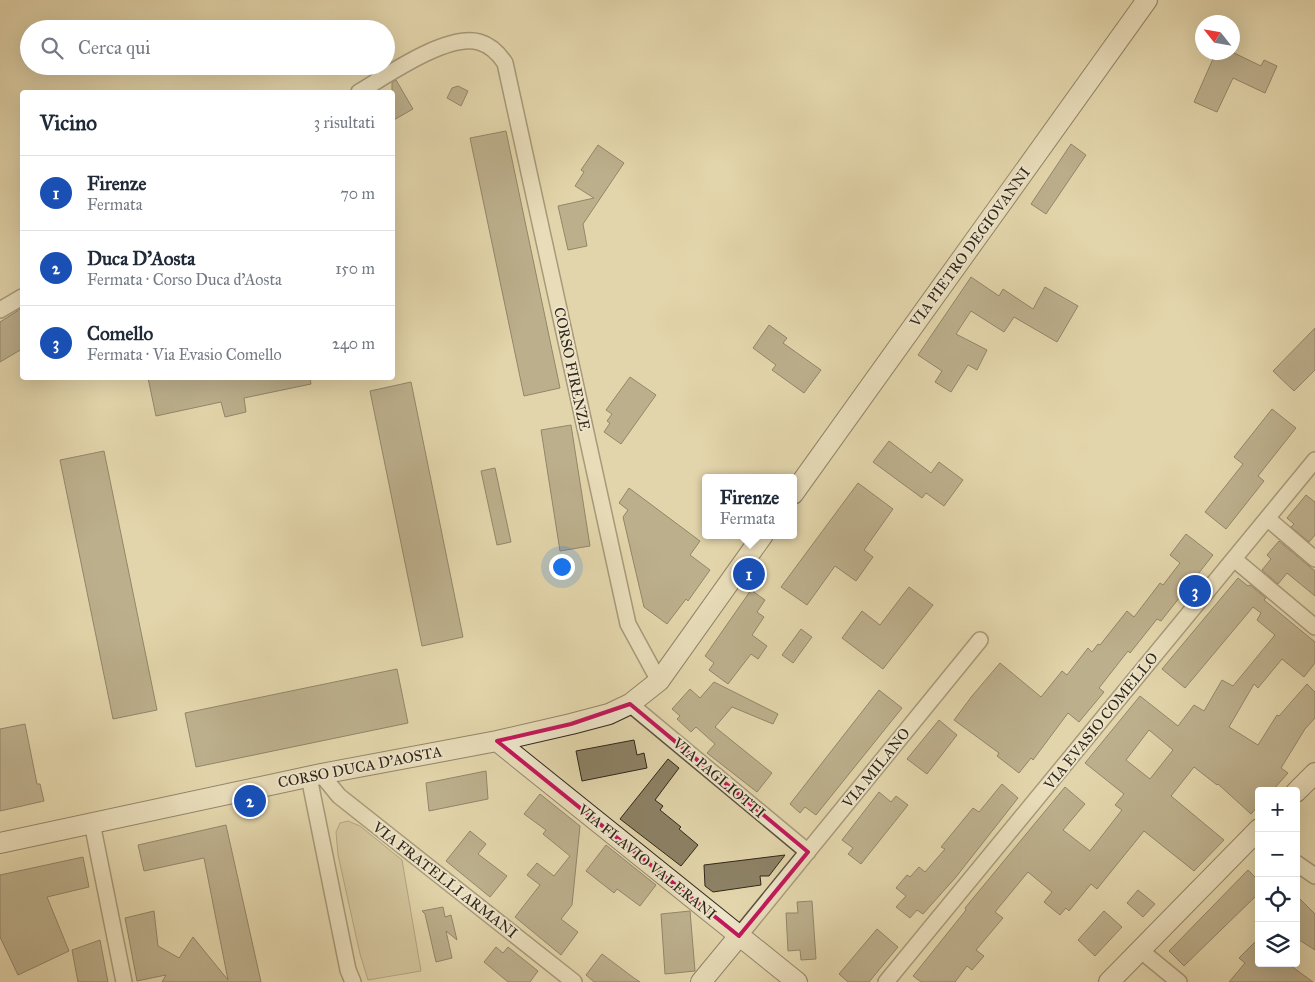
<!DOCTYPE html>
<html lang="it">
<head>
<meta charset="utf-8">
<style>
	:root { --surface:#fff; --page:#f2f2f3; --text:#1f2937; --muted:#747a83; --line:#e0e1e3; --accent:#0f766e }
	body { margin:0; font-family:"IM FELL Great Primer",serif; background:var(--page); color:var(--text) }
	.controls { position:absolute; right:15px; bottom:15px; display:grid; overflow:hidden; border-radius:5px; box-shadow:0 5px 20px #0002 }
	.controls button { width:45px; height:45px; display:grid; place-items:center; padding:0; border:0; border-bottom:1px solid var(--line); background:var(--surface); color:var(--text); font:25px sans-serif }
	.compass { position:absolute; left:1195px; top:15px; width:45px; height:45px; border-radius:50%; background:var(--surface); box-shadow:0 5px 20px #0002; rotate:301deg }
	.you { position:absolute; left:561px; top:566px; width:18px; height:18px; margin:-12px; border:4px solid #fff; border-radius:50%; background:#1a73e8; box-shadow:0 0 0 8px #1a73e833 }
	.badge { display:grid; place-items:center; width:32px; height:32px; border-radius:50%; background:var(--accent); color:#fff; font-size:16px; font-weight:700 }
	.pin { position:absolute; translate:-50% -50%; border:2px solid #fff; box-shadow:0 1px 5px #0006 }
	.popup { position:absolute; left:702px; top:474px; width:95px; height:65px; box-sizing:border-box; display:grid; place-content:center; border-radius:5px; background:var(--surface); filter:drop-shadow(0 1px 4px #0005); font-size:16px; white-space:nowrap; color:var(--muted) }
	.popup b { font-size:19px; color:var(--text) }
	.popup::after { content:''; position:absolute; left:50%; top:100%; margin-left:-10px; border:10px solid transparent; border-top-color:var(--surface) }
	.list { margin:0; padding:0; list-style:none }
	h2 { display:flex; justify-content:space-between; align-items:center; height:65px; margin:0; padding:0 20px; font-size:21px }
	h2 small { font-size:16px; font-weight:400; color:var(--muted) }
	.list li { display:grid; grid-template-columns:32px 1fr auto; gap:15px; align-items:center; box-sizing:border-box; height:75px; padding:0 20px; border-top:1px solid var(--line) }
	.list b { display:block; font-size:19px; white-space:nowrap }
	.list p { margin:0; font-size:16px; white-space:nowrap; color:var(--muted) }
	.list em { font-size:16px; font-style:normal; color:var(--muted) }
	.icon { flex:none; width:28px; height:28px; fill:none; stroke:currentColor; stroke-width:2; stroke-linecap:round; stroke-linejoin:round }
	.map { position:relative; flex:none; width:1315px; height:982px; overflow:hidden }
	.search { position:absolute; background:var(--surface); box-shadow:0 5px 20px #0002; left:20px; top:20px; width:375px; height:55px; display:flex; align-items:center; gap:12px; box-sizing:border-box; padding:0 18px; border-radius:28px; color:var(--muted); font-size:19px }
	.panel { position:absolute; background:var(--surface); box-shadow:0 5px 20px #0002; left:20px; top:90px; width:375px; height:290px; border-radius:5px }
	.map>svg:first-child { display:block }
</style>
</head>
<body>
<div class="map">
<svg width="1315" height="982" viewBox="0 0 1315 982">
	<rect width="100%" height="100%" fill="#e3d6ac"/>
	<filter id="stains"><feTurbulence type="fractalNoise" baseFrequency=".004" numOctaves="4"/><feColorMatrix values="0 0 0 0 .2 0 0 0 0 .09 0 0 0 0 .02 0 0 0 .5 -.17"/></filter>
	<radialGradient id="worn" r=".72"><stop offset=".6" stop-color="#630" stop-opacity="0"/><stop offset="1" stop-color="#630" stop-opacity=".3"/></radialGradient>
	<!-- green -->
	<path fill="#c5b893" stroke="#7a6f57" d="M348,821L360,826L402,860L421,971L368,980L360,954L338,855L336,832L340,823Z"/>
	<!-- building -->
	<path fill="#8d8266" stroke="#30261b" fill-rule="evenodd" d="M1216,52H1232L1261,66L1264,60L1277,66L1265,93L1233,78L1217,112L1194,102Z
		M396,80L413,109L392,121V82Z
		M458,86L468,91L461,106L447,98L452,88Z
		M506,131L560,388L524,396L470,138Z
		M1071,144L1086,155L1046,214L1031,204Z
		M598,145L624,163L583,224L587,246L568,250L558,206L594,198L575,186L584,172L581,170Z
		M971,277L999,296L1003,289L1033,309L1045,287L1078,306L1057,342L1014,317L1004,332L971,311L956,334L987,350L977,370L968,365L951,392L935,382L942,371L918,355Z
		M22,308V349L0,362V322Z
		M769,325L787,338L783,343L821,370L804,393L772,370L776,365L753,348Z
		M1315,328V370L1294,391L1273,371Z
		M630,377L656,395L621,444L604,432L610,423L607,421L612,414L606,410Z
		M148,378H310L311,384L244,398L246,412L225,417L221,402L156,416Z
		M411,382L463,637L422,646L370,391Z
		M1272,409L1296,428L1258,476L1264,481L1226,529L1205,512L1243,464L1234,457Z
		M571,425L590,546L560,551L541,430Z
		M889,441L931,473L939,462L963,480L944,506L926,493L922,498L873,462Z
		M104,451L157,710L113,719L60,460Z
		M495,468L511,542L497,545L481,471Z
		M858,483L893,509L864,550L873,557L856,581L835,566L807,605L781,587Z
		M629,488L700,541L690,555L710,570L688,601L686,599L667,624L644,607L623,517L628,510L619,503Z
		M1306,495L1315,502V535L1309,542L1291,527L1294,524L1287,518Z
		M1186,534L1213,555L1161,621L1157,619L1130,653L1128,651L1099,688L1104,692L1079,722L1068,713L1033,760L1031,758L1019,773L997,756L999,753L954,720L972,696L1000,663L1041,697L1062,671L1067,675L1088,648L1092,652L1098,644L1100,645L1127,611L1134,617L1160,583L1163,585L1180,563L1170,555Z
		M1279,541L1315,571V596L1287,573L1278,584L1262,570L1271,559L1267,555Z
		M1238,578L1248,586L1250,585L1266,598L1264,600L1315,642V663L1304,677L1282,659L1258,688L1254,684L1229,727L1258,745L1277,715L1279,716L1307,684L1315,692V718L1305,729L1281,768L1288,773L1272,791H1259V805L1251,814L1218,784L1217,785L1194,767L1171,796L1224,840L1194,871L1144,831L1097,889L1091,884L1069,911L1066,908L1060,915L1044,902L1052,892L1028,872L995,912L1003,918L976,950L984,956L972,970L967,966L955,982H921L913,976L966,910L965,908L1065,787L1085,804L1063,830L1090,851L1122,810L1115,805L1124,794L1085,763L1140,696L1178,726L1194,705L1204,711L1222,680L1233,686L1275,635L1257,620L1261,613L1253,607L1185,688L1162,669ZM1149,730L1173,750L1150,779L1126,760Z
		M909,587L933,605L883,669L842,638L862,611L880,625Z
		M751,590L765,600L757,612L764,617L752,635L767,646L758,659L751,654L728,684L709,670L714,663L705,656Z
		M801,629L812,637L793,663L782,655Z
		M397,669L408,723L196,767L185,713Z
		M714,682L778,714L773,724L732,707L715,727L772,773L757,792L707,753L715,744L696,727L691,732L677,719L680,716L672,709L690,689L700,698Z
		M879,690L902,708L816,815L805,807L800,813L790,804Z
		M939,720L957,735L927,774L907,759Z
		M25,724L37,784H40L44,801L0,811V729Z
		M634,740L637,755L644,753L647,768L582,781L576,751Z
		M668,759L679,768L655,800L663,806L660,810L681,827L679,829L698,845L681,866L620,819Z
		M486,771L488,799L429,811L426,783Z
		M1002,784L1018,798L956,877L923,914L917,910L910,918L896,907L906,896L896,888L907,875L910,877L919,867L925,872L945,849L941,847L973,808L979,812Z
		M879,792L891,802L896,796L908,805L861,864L848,854L853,848L842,840Z
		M540,794L580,826L572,905L561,919L578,932L561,955L515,917L540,885L527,875L537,863L554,876L570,856L543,834L546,830L524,814Z
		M226,825L261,982H162L166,975L137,981L125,918L154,911L158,946L179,958L193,937L228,980L204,858L144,871L138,845Z
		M470,831L486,844L478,854L507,876L490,897L446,861Z
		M606,845L656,885L640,906L617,889L614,893L586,871Z
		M785,855L769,876H760L761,885L713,892L705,886L704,865Z
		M83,857L89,887L47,897L69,951L18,975L0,937V875Z
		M1248,870L1259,881V893L1184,966L1169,951Z
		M1138,890L1155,904L1143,917L1127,903Z
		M1296,895L1315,914V950L1296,938Z
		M812,901L816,959L801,960L800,950L788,951L786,913H798L797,902Z
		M443,907L445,917L451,915L457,940L446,931L452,958L436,962L425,914L422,911Z
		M690,911L695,971L665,974L661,914Z
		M1104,911L1122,927L1095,956L1078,940Z
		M877,929L898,947L869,982H848L839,974Z
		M1259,938V963H1287L1313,982H1229L1245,963L1239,958Z
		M100,940L108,982H78L72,950Z
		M496,947L503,953L508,947L538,971L530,982H508L484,962Z
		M602,954L634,978L640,982H594L586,975Z"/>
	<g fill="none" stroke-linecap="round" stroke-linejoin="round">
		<defs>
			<path id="street" d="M359,92C386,76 447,33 479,42C490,45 499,54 505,63L628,624L659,681
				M0,310L22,297
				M1267,518L1315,559
				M1234,559L1315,627
				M630,704L808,852
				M321,774L339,796L574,982
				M309,777L348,970L353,982
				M92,823L124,982
				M1296,863L1315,876
				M739,936L980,640
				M1140,950L1179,982
				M886,982L1315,460"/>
			<path id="secondary" d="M793,494L1147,0
				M497,741L797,982
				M1296,792L1315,773
				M0,843L321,774L497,741L571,724L609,714L630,704L659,681L763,535
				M701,982L739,936
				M1109,982L1259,829"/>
		</defs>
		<!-- street casing -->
		<use href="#street" stroke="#5d523f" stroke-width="18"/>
		<!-- secondary casing -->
		<use href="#secondary" stroke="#30261b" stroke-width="22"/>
		<!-- street -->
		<use href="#street" stroke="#ede4c9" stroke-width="15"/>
		<!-- secondary -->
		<use href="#secondary" stroke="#ede4c9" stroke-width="20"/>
	</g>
	<!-- marked area -->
	<path d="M0 0H1315V982H0ZM630,704L808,852L739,936L497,741L571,724Z" fill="#e3d6ac" fill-opacity=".55" fill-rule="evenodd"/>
	<path fill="none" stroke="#c2185b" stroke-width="4" stroke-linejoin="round" d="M630,704L808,852L739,936L497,741L571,724Z"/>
	<g text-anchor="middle" stroke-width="4" stroke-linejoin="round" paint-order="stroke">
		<!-- street labels -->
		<g font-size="15" fill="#30261b" stroke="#ede4c9">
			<text transform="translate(970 247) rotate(-54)" y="5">VIA PIETRO DEGIOVANNI</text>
			<text transform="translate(572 369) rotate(78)" y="5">CORSO FIRENZE</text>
			<text transform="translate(1101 721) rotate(-51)" y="5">VIA EVASIO COMELLO</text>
			<text transform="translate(360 767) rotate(-11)" y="5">CORSO DUCA D'AOSTA</text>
			<text transform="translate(876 768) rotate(-51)" y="5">VIA MILANO</text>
			<text transform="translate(719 778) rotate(40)" y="5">VIA PAGLIOTTI</text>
			<text transform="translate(647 862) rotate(39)" y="5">VIA FLAVIO VALERANI</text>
			<text transform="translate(445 880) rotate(38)" y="5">VIA FRATELLI ARMANI</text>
		</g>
	</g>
	<rect width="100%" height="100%" filter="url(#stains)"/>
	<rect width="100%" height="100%" fill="url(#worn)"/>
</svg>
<div class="controls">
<button>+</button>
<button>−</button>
<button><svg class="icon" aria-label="locate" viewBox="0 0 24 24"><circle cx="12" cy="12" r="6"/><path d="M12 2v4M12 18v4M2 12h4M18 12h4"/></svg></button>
<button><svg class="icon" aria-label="layers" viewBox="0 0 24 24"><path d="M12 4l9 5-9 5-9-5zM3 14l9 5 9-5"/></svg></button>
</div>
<svg class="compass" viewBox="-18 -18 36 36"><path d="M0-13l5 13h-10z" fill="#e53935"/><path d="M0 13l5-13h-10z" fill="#747a83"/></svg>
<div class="you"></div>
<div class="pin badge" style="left:749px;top:574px;background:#1a4fb4">1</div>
<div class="popup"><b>Firenze</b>Fermata</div>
<div class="pin badge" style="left:250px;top:801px;background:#1a4fb4">2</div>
<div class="pin badge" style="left:1195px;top:591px;background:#1a4fb4">3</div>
<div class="search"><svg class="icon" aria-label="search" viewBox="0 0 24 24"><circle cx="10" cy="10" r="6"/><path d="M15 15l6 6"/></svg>Cerca qui</div>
<section class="panel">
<h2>Vicino<small>3 risultati</small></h2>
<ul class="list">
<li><span class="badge" style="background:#1a4fb4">1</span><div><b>Firenze</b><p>Fermata</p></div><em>70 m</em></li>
<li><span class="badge" style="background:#1a4fb4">2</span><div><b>Duca D'Aosta</b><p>Fermata · Corso Duca d'Aosta</p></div><em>150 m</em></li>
<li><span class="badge" style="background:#1a4fb4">3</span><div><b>Comello</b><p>Fermata · Via Evasio Comello</p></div><em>240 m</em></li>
</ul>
</section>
</div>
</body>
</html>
